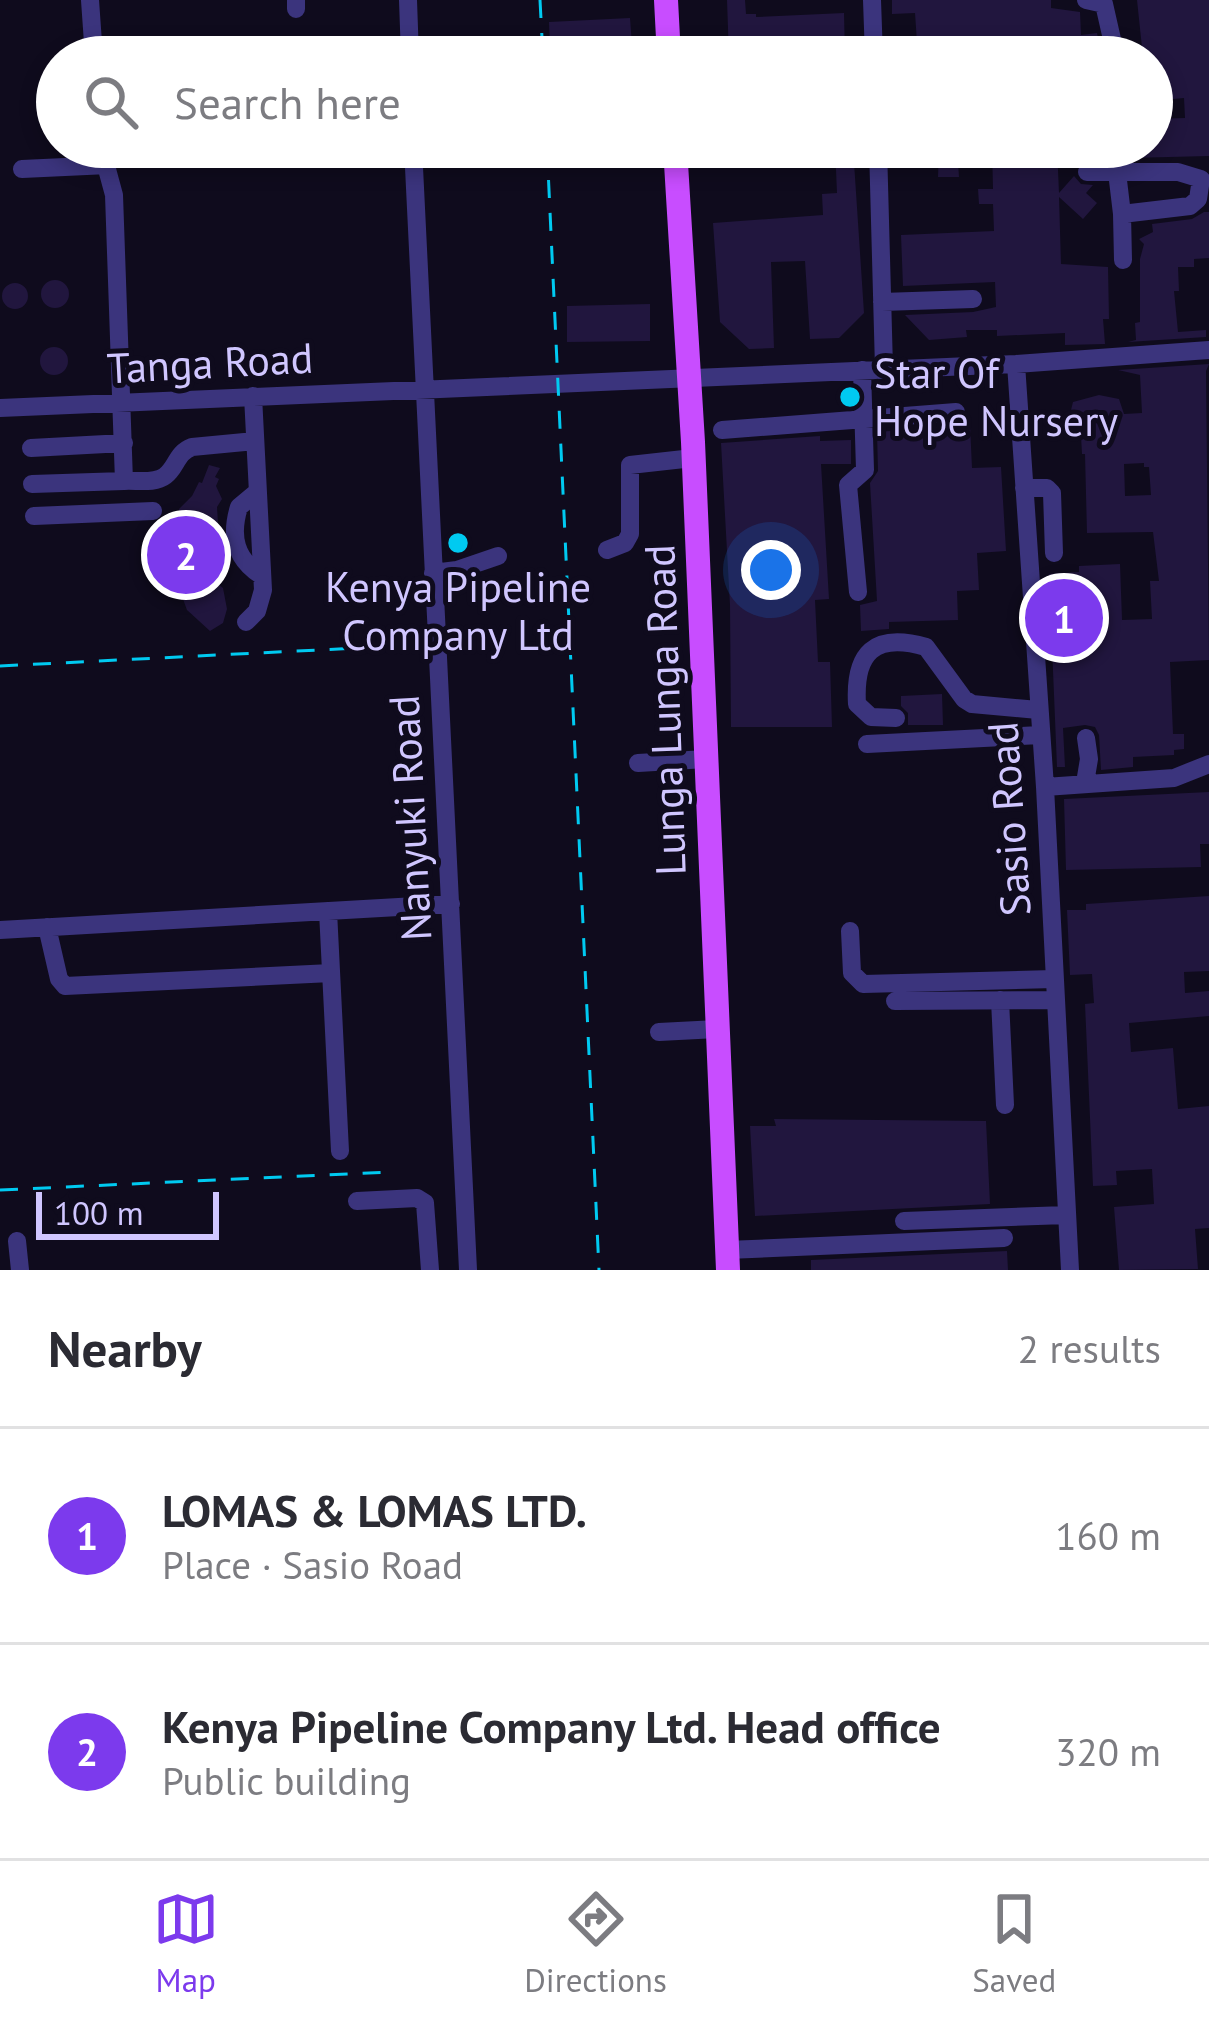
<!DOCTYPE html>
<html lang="en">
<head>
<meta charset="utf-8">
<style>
	:root { --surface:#fff; --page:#f7f7f7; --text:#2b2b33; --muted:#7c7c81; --line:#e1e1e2; --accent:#7c3aed }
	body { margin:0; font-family:"PT Sans",sans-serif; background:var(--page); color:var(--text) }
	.scale { position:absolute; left:36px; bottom:30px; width:183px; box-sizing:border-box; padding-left:12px; border:6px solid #d0c6ff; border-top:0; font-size:33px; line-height:42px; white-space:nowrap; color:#d0c6ff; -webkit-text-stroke:9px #0f0b1d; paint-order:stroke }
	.you { position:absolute; left:771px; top:570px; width:42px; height:42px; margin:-30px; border:9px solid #fff; border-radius:50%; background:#1a73e8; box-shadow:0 0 0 18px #1a73e833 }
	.badge { display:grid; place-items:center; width:78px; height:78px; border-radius:50%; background:var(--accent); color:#fff; font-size:39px; font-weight:700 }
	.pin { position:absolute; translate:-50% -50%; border:6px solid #fff; box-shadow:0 3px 12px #0006 }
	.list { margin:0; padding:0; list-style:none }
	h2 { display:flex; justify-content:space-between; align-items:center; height:156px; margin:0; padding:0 48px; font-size:51px }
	h2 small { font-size:39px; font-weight:400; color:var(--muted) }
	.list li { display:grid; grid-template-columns:78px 1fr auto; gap:36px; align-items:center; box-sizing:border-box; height:216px; padding:0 48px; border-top:3px solid var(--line) }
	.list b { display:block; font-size:45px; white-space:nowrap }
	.list p { margin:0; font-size:39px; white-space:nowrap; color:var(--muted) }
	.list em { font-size:39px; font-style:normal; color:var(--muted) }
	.icon { flex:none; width:66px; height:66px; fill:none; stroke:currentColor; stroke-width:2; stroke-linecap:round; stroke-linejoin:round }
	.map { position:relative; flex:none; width:1209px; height:1270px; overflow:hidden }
	.search { position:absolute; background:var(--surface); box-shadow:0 6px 18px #0003; left:36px; right:36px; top:36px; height:132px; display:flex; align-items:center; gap:30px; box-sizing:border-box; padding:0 42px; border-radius:66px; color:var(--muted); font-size:45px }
	.sheet { height:588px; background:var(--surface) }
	nav { display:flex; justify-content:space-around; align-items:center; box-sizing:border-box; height:168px; border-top:3px solid var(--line); background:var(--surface); font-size:33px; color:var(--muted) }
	nav a { display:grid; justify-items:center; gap:6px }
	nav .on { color:var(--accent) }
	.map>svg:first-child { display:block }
</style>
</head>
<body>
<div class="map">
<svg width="1209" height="1270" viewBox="0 0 1209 1270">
	<rect width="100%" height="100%" fill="#0f0b1d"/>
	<!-- building -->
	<path fill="#21163e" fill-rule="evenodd" d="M727,0H745L746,14H756V17L844,13L845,57H729Z
		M892,0H1051V8L1080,12L1081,35L1097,33L1102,57H918L915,13L892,14Z
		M1137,0H1209V156L1129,158L1128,147H1152V119L1185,118L1184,98L1152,101V57H1143Z
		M630,18L632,45L550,49L549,22Z
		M835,147H853L864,313L839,338L810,339L805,261L771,262L774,348L749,349L720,322L713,223L823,215L822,194L837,193Z
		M957,147L959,177H938L939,148Z
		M992,147H1057L1059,193L1074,176L1081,184L1093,185L1086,193L1097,203L1083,219L1059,197L1061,264L1108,267L1109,319H1103L1105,344L1065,345V333L997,336V330H966L967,337L929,340L905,315L973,312L996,307L995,282L903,286L901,235L994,231L993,204H979L978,189H993Z
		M1204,212H1209V258L1194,259V267H1178L1179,291H1174L1178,332L1206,330V337L1128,342L1136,340L1135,323L1140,322V259L1144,244L1139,239L1153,232L1152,224L1192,219Z
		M41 294a14 14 0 1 1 28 0a14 14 0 1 1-28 0Z
		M2 296a13 13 0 1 1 26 0a13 13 0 1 1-26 0Z
		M650,304V341L567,342V306Z
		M40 361a14 14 0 1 1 28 0a14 14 0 1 1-28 0Z
		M1209,364L1206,371L1209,660L1170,662L1173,734H1184V749L1174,750V755L1133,757V767L1101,770L1099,735L1095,727L1085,725L1063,728L1065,767H1057L1049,574L1079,572V566L1120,564L1122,620L1152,619L1150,581H1159L1153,532L1087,533L1085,454H1082L1080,418L1071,410L1073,402L1099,395L1119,399L1124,414L1142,413L1140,375L1118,370ZM1144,463V467H1149L1151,495L1125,496L1124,464Z
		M970,425L972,468L1001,467L1006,551L977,553L979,590L957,591L958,620L889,622V629L861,631L860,605L877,601L870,483L878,471L877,432Z
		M820,436V441L851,440V464H821L829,599L815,600L818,662H830L832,727H731L730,605L721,443Z
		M209,465L220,468L215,477L219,479L216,486L222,499L217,507L218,523L207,535L205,567L207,575L223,588L227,609L223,623L210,631L187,610L183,599L184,588L172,565L173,539L180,526L179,509L192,496L199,482L202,483Z
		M942,694L943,725H908V713L901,706V696Z
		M1209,792V844H1200L1201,867L1066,870L1064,799Z
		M1209,896V971L1184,972L1185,993L1209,991V1016L1129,1023L1131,1052L1173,1048L1178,1109L1209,1106V1228L1195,1229L1198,1269L1119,1270L1114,1207L1154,1204L1152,1169L1116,1171L1117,1185L1093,1186L1085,1004L1094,1003L1092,974L1070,975L1067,910H1086V904Z
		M774,1119L986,1121L990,1204L755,1216L750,1126H776Z
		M1007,1251L1008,1270H811V1260Z"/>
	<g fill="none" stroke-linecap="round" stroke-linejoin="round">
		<!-- minor -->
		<path stroke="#3b347d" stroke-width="18" d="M90,0L94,57
			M296,0V9
			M408,0L410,57
			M872,0L874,57
			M1086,0L1104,4L1116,57
			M413,147L468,1270
			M878,147L884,368
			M1114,147L1122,214L1123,260
			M22,169L108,165
			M1087,172H1178L1201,179L1198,199L1190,206L1122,214
			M882,302L973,299
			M1016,364L1045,787L1070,1270
			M0,408L1016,364L1209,350
			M722,430L956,412
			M31,448L124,443
			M124,481C136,480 155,484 165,476C177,467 176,453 192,447L255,441
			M32,484L124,481L114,195L101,147
			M1024,488H1047L1052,493L1054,553
			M257,492L239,507C230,536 235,559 262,576
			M34,516L153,511
			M607,550L625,543L630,534V465L693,458
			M433,573L457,570L498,556
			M858,592L848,485L865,470L862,370
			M246,622L257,611L263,590L253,396
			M896,718L871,717L857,704C854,653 874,632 926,647L964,699L972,704L1038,710
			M867,744L1040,735
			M638,763L706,759
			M1085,783L1089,759L1086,738
			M1045,787L1174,778L1209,764
			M328,911L340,1151
			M47,927L59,979L65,986L331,973
			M0,930L451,904
			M850,931L852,973L863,984L1054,979
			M1000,1000L1005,1105
			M895,1001L1056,1000
			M659,1032L717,1029
			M357,1201L417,1198L425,1203L430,1270
			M904,1221L1066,1215
			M17,1241L20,1270
			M727,1250L1004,1238"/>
		<!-- major -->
		<path stroke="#c84dff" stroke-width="24" d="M666,0L669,57
			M675,147L693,442L728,1270"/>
		<!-- rail -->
		<path stroke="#00caf1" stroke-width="3" stroke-dasharray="18 15" stroke-linecap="butt" d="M540,0L543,57
			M547,147L599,1270
			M0,666L357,648
			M0,1190L389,1172"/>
	</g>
	<!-- markers -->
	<g fill="#00caf1" stroke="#0f0b1d" stroke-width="4.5">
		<circle cx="850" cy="397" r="12"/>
		<circle cx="458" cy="543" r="12"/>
	</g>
	<g text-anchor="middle" stroke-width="10" stroke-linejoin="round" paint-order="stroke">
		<!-- street labels -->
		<g font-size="42" fill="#d0c6ff" stroke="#0f0b1d">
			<text transform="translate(210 363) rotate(-3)" y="15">Tanga Road</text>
			<text transform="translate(665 710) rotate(-92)" y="15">Lunga Lunga Road</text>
			<text transform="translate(410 818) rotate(-93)" y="15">Nanyuki Road</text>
			<text transform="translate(1009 819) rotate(-94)" y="15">Sasio Road</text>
		</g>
		<!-- poi labels -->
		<g font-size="42" fill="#d0c6ff" stroke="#0f0b1d" text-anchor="start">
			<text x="874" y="388">Star Of<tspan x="874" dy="48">Hope Nursery</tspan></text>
			<text x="458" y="602" text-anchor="middle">Kenya Pipeline<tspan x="458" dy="48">Company Ltd</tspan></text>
		</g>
	</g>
</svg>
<div class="scale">100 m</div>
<div class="you"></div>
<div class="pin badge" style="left:1064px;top:618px">1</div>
<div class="pin badge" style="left:186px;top:555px">2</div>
<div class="search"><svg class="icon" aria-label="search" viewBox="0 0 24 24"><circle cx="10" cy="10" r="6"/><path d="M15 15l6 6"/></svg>Search here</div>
</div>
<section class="sheet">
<h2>Nearby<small>2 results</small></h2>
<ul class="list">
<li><span class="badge">1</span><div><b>LOMAS &amp; LOMAS LTD.</b><p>Place · Sasio Road</p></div><em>160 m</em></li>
<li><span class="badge">2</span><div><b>Kenya Pipeline Company Ltd. Head office</b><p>Public building</p></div><em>320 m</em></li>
</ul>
</section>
<nav>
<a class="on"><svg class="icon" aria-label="map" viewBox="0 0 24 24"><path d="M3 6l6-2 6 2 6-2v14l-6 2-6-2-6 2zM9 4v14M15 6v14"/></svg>Map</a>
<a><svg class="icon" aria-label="directions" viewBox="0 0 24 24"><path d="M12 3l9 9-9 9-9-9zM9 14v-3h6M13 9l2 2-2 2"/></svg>Directions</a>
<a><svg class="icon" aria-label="saved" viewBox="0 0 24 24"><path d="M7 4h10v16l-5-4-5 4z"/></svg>Saved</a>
</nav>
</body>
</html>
